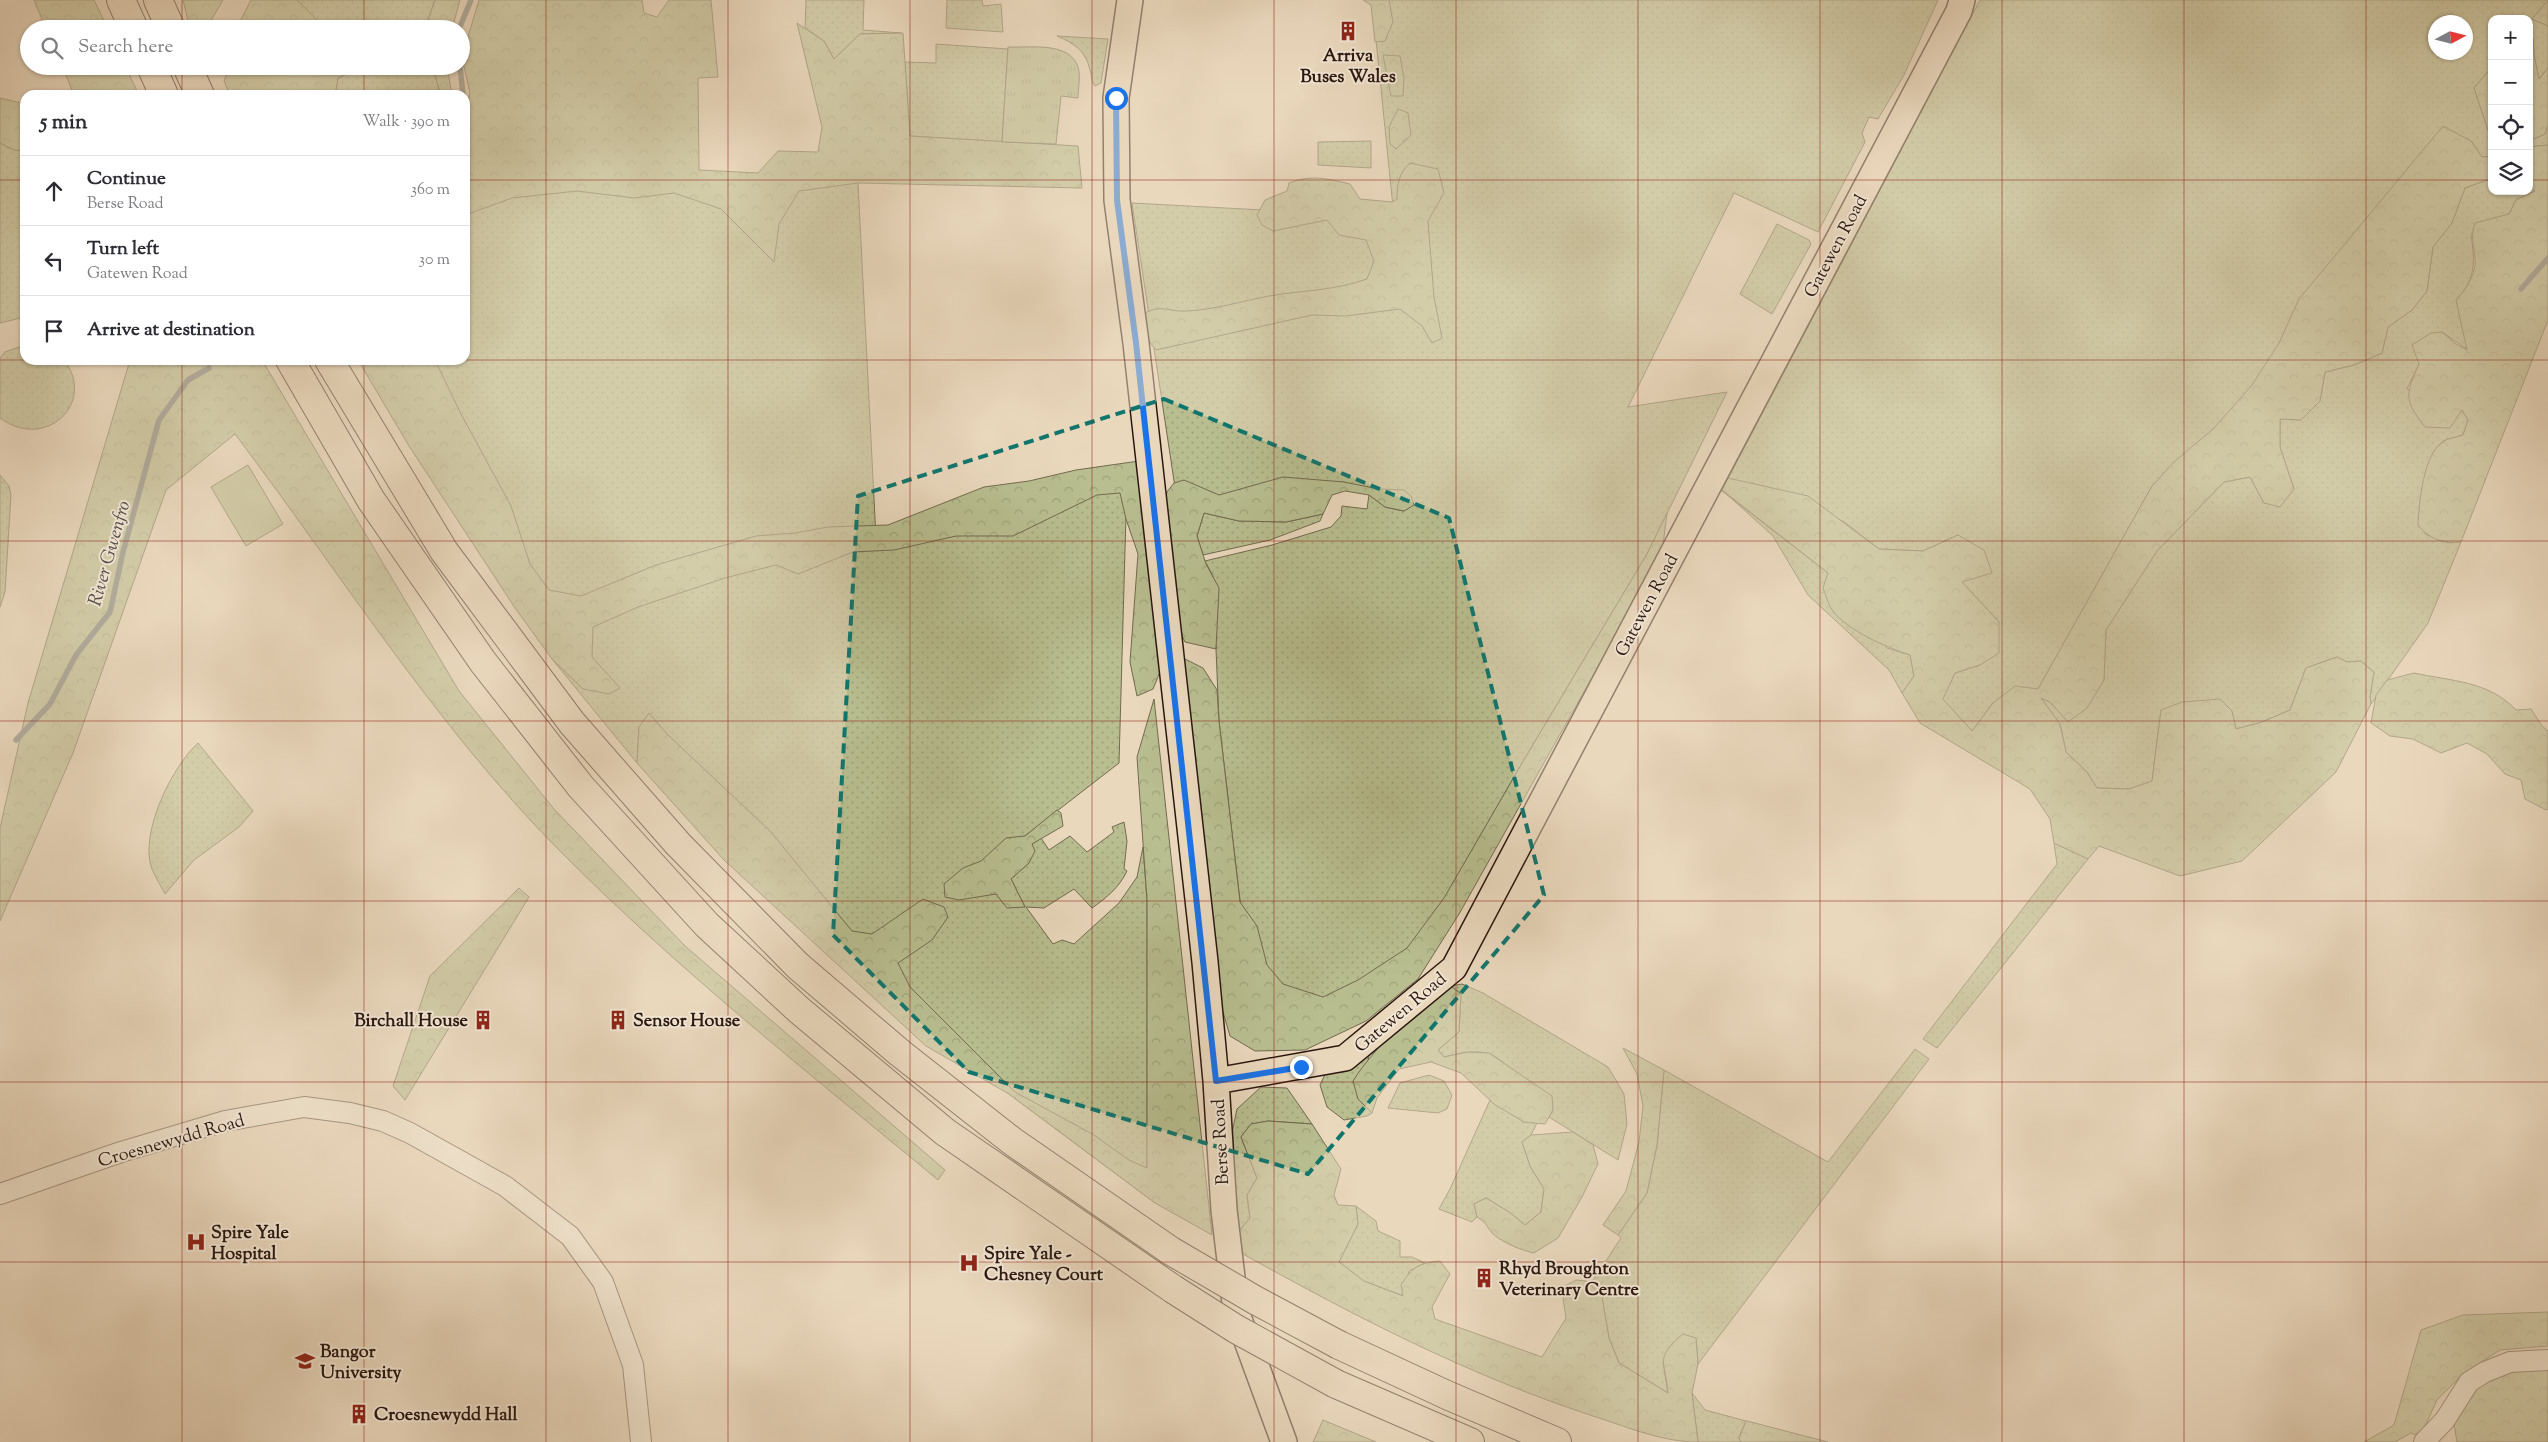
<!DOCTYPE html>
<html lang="en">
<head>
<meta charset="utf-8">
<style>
	:root { --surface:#fff; --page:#f2f2f3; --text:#2b2b33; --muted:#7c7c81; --line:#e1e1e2 }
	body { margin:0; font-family:"Sorts Mill Goudy",serif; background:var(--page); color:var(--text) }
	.controls { position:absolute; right:15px; top:15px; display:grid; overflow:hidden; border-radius:10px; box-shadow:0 1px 4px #0004 }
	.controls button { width:45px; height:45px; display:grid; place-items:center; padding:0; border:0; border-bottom:1px solid var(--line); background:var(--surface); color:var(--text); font:25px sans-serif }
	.compass { position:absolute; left:2428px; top:15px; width:45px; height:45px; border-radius:50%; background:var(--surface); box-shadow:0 1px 4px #0004; rotate:83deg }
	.stop { position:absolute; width:15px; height:15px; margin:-11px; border:4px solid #1a73e8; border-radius:50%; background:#fff }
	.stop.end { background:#1a73e8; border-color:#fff; box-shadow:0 1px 5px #0008 }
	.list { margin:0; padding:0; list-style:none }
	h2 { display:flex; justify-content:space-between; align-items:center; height:65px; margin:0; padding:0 20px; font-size:21px }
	h2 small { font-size:16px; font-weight:400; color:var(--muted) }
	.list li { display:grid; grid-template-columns:32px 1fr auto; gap:15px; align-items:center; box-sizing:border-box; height:70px; padding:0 20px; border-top:1px solid var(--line) }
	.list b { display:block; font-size:19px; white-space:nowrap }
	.list p { margin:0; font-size:16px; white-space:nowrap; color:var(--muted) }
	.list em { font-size:16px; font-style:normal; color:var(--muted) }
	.icon { flex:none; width:28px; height:28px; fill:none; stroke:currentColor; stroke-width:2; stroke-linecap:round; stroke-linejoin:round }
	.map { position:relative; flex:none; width:2548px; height:1442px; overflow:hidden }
	.search { position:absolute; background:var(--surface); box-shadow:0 1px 4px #0004; left:20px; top:20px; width:450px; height:55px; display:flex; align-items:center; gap:12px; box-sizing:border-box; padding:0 18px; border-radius:28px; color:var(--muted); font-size:19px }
	.panel { position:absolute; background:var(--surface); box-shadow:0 1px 4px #0004; left:20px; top:90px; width:450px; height:275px; border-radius:15px }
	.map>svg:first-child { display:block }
</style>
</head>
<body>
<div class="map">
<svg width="2548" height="1442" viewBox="0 0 2548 1442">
	<defs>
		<pattern id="grass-dots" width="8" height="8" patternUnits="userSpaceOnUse" patternTransform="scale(1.25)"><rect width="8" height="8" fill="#b8be90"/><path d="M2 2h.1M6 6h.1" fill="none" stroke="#9ea37b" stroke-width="1.8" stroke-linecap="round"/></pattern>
		<pattern id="forest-crowns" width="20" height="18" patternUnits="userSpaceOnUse" patternTransform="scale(1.25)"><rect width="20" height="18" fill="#b8be90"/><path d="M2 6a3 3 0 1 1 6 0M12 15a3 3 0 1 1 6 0" fill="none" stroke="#9ea37b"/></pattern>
		<pattern id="park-tufts" width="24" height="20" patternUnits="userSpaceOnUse" patternTransform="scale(1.25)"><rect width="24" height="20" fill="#b8be90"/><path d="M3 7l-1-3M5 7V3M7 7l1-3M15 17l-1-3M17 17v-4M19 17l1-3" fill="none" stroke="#9ea37b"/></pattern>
	</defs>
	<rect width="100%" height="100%" fill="#ead8bd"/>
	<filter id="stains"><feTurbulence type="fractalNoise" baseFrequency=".004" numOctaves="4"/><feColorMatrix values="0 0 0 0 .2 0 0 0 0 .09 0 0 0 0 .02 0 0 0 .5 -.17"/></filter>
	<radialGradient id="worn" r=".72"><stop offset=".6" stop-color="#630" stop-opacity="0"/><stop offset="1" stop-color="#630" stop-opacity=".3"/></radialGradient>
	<!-- grass -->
	<path fill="url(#grass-dots)" stroke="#726a50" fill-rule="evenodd" d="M297,0H435L425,29H326Z
		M806,0H864L863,30L901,33L860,34L834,59L824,41L805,28Z
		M947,0H982L983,6L1001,4L1003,32L946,28Z
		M1372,0H1938L1904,75L1878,119L1869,117L1862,133L1865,142L1818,232L1734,193L1628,407L1727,392L1647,554L1525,758L1416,948L1329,1007L1249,977L1219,721L1213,576L1205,561L1272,545L1331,527L1341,516L1342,506L1367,509L1369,495L1385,507L1403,511L1409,508L1344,482L1178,507L1132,203L1394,217Z
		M1980,0H2548L2532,19L2548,26V68L2539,79L2534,55L2533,39L2529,36V19H2492V67L2474,88L2492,142V156L2482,157L2471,141L2280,370L2152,486L2038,689L1993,703L1972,731L1942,699L1955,673L1980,665L1999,622L1962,582L1958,535L1923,551L1879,549L1843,521L1722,491L1828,573L1887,648L1910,655L1914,676L1902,693L1889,670L1808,595L1773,536L1722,490ZM2436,22H2466V52H2436Z
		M1057,36L1108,39L1101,83L1095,86C1091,81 1092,76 1090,70C1086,51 1074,43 1057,36Z
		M936,44L1008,49L1002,142L910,136L905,62L936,63Z
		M358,66H432L441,95H335L338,78L357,69Z
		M2548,124V145L2529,147V141L2545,134Z
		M1371,141V168L1318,165V142Z
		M0,143L14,150L25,151V317L0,323Z
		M598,172L858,183L876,538L1127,479L1119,763L977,873L1025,907L1011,879L1029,863L1032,844L1041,838L1049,850L1070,836L1087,852L1114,832L1112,827L1124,822L1127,841L1124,869L1127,871C1119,888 1106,898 1092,908L1074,889L1044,908L1026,907L1053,944L1062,940L1074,944L1119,903L1137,877L1143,847L1147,900V1174L1155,1203L935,1039L639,727L637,763L552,659L583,689L402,360H465V196Z
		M2492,178V191H2529V184L2535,191L2516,200L2509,214L2471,234C2475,263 2476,277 2457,300L2468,350L2442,332L2419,364L2407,389L2462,410L2468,420L2463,435L2443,441L2425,534L2448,543L2461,542L2428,623L2371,704L2370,697L2374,672L2361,661L2347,662L2337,657L2306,668L2290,710L2262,722L2236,729L2232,711L2161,710L2152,781L2129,789L2097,788L2087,772L2066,752L2060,724L2040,697L2050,702L2068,722L2104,680L2106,630L2157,551L2224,482L2250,477L2264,503L2294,489L2280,447V419L2301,420L2320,401L2325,372L2354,365L2382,353L2388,327L2412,310L2427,291L2433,247L2452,223L2465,188Z
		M1777,224L1809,240L1811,244L1772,314L1740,294Z
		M25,345V360H64C97,402 46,452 0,418V358L5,352Z
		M0,475L9,486L11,495L5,592L0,607Z
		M1204,513L1239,521L1286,522L1323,514L1320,521L1270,540L1203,555L1197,536Z
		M198,743L253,811L239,827L194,860L165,894C160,884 152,873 150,862C143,827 172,767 198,743Z
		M2054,843L2088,859L1937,1048L1923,1039L2057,864Z
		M1462,984L1483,993L1608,1067L1624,1094L1627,1124L1618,1160L1549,1117L1553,1110C1539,1097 1503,1057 1487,1053C1472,1050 1458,1054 1444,1057L1438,1050L1459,1032L1461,994L1451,986Z
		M1393,1035L1369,1056L1358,1099L1372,1113L1367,1116L1344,1120L1327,1107L1320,1085L1329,1066L1359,1056Z
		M1915,1049L1929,1059L1698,1364L1696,1338L1663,1363L1668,1393L1619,1363L1609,1338L1602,1298L1590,1285L1621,1238L1618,1235L1647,1193L1657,1145L1664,1070L1828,1162Z
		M1429,1075L1444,1081L1452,1095L1447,1109L1438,1113L1388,1108L1400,1083Z
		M1261,1087L1287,1088L1312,1124L1268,1121L1251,1124L1241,1137L1257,1178L1247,1195L1250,1218L1239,1231L1232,1133L1237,1109Z
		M1490,1100L1524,1122L1537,1123L1531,1135L1522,1142L1530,1166L1544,1189L1541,1212L1525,1225L1509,1212L1486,1198L1474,1204L1477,1217L1472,1222L1439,1209L1450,1189Z
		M1356,1206L1376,1221L1378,1231L1400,1241V1257H1412L1425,1263L1409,1271L1404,1296L1363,1281L1339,1262L1358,1224Z
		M1692,1393L1705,1410L1746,1421L1739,1437L1741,1442H1698Z"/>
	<!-- forest -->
	<path fill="url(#forest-crowns)" stroke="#726a50" d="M34,0H94L108,29H46Z
		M183,0H223L206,29H190Z
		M251,0H297L326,29H236Z
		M435,0H460L452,29H425Z
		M479,0H642L644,13L657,17L669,0H711L718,77L698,78L699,170L758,173L778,151L818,152L822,127L797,23L824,41L834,59L860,34L903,33L910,136L1078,146L1082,188L858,183L799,191L779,224L774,262L721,209L674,193L634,198L577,191L512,198L465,215V114L470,93L463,62L464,50Z
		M1363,0H1389L1393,22L1385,41L1375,42L1371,5Z
		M2548,0V26L2532,19Z
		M2529,36L2533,38L2534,55L2539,79L2548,68V124L2545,134L2529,141Z
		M1383,55L1400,56L1404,78L1403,96H1391Z
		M62,66H125L139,95H74Z
		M230,66H358L357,69L338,78L335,95H230L224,81Z
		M432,66H447L452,95H441Z
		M2492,67V142L2474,88Z
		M0,98L25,104V151L14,150L0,143Z
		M1398,109L1408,113L1411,135L1396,149L1390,144L1389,127Z
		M2443,126L2471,141L2482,157L2492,156V178L2465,188L2452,223L2433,247L2427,291L2412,310L2388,327L2382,353L2354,365L2325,372L2320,401L2301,420L2280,419V447L2294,489L2280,507L2264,503L2250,477L2224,482L2157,551L2106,630L2104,680L2087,708L2068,722L2050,702L2041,698L2060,724L2066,752L2087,772L2097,788L2129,789L2152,781L2161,710L2182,702L2220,699L2232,711L2236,729L2262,722L2290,710L2306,668L2337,657L2347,662L2361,661L2374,672L2370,697L2371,704L2336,772L2242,861L2180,876L2099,846L2088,859L2054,843L2050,819L2030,789L1920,723L1902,693L1914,676L1910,655C1886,647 1848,631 1832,610C1828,604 1826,595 1823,588L1828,573L1722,490L1728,478L1808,496L1879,549L1923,551L1958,535L1984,550L1992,573L1962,582L1999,622V653L1980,665L1955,673L1943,699L1972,731L1993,703L2015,686L2038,689L2152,486L2174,462L2214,428L2252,385L2279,343L2299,299Z
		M2548,145V320L2461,542C2443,544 2429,539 2418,525C2419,504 2423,453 2444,441C2449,438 2457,437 2463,435L2468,420L2462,410L2450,428L2425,427C2404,400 2405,395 2419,364L2412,345L2431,333L2442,332L2456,344L2467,350L2456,300C2465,290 2473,279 2475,265C2476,249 2469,240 2475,223L2509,214L2516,200L2535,191L2529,184V147Z
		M1410,163L1438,169L1444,193L1428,221L1434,297L1442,338L1432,343L1422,326L1400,309L1345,316L1312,315L1156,350C1146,340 1144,327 1145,313C1161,304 1170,312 1186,311C1214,310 1242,301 1269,296C1304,290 1333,291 1367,279L1374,261L1366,240L1339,235L1327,220L1273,231L1262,225L1257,215L1265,200L1287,191L1289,183C1311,174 1328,179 1350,184L1360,199L1392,202L1397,199C1397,184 1399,173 1410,163Z
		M130,360H262L459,691L554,809L685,946L945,1170L938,1180C809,1073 677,969 559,850C435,725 341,574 235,434L166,490L73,753L0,921V828L28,703Z
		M358,360H435L461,414L511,506L530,564L549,590L581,596L656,565L756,536L795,533L828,527L888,525L984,487L1029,481L1076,470L1146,460L1166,657L1153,689L1137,696L1130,662L1138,554L1126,519L1120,493L1097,495L1013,536H956L894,550L853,552L798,574L776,565L725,578L638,607L593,627L592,657L620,688L609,694L583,689L552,659L515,608L409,446Z
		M1283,477L1344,482L1379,489L1404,490L1411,496L1414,505L1404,511L1385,507L1369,495L1345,491L1332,495L1323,514L1286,522L1239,521L1204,513L1197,536L1206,564L1219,588L1216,649L1185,642L1175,620L1162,518L1167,492L1174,483L1184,480L1219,495Z
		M1667,513L1662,553L1459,914L1418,979L1366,1021L1305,1050L1255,1051L1230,1036L1219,998L1183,658L1203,668L1217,690L1219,721L1240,902L1257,926L1267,965L1283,984L1323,997L1358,980L1407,948L1444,898L1525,758L1647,554Z
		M2414,673C2451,681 2489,681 2516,710L2531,709L2542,726L2548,731V809L2546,810L2525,799L2521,780L2505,774L2487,754L2467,743L2441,753L2413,739L2390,736L2371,723L2376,695L2387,680Z
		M1154,699L1212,1235L1155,1203L1009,1094L926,1046L724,860L637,763L639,727L649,713L668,735L770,831L852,931L872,934L923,899L944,907L948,917L932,940L898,963L910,987L1015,1092L1094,1135L1129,1160L1147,1168V900L1137,757Z
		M1057,810L1061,813L1063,826L1032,844L1035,851L1029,863L1011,879L1025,907L1007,908L996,894L959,900L945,897L944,884L963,868L981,861L1006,838L1025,836Z
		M519,888L529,897L405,1100L393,1086L430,976Z
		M1451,986L1461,994L1459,1032L1438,1050L1444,1057L1467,1052L1489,1053L1552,1096L1553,1110L1545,1124L1524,1122L1494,1104L1461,1073L1431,1062L1399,1069L1377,1098L1372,1113L1358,1099L1353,1081C1376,1045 1415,1009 1451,986Z
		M1623,1048L1664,1070L1657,1145L1647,1193L1618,1235L1603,1225L1626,1191L1639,1142L1643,1106L1637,1074Z
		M1268,1121L1312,1124L1341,1169L1334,1195L1338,1205L1356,1206L1358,1224L1339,1262L1364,1281L1403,1296L1401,1285C1412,1267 1419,1263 1440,1261L1450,1274L1432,1307L1435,1319L1542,1357L1566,1318L1563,1299L1565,1286L1576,1280L1587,1281L1602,1297L1609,1338L1619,1363L1668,1393C1666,1361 1653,1359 1683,1334L1696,1338L1698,1364L1692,1393L1698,1442C1663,1442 1630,1428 1596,1417C1470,1376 1358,1318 1243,1254L1239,1231L1250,1218L1247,1195L1257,1178L1241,1137L1251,1124Z
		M1573,1132L1593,1145L1598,1164L1582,1197L1558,1238L1534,1253C1521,1250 1503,1243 1493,1234C1486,1226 1488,1224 1477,1217L1474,1204L1486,1198L1509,1212L1525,1225L1541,1212L1544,1189L1530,1166L1522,1142L1531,1135Z
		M2548,1312V1346L2500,1350L2463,1374L2437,1400L2420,1437L2411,1433L2395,1442H2364L2394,1425L2421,1330L2463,1315Z
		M2548,1368V1442H2457L2454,1424L2482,1381L2517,1370Z
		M1323,1420L1376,1442H1313Z
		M1746,1421H1747L1828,1442H1741L1739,1438Z"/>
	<!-- park -->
	<path fill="url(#park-tufts)" stroke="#726a50" d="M1008,47C1029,48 1070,41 1078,67C1081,75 1078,89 1078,98L1061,96L1056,144L1002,142Z"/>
	<!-- pitch -->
	<path fill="#b8be90" stroke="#726a50" d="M248,465L283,524L246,546L211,487Z"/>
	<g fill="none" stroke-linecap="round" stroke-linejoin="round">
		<!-- stream -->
		<path stroke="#6f7777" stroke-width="5.5" d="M459,29L471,0
			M460,66L463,95
			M2521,289L2548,258
			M16,740L50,704L76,655L110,612L123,552L159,420L188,380L209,368"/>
		<defs>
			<path id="minor" d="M0,1194L121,1152L225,1121L304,1107L350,1113L383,1121L410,1133L505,1186L570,1236L603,1282L633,1365L641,1442
				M2424,1442L2445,1420L2469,1382L2485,1372L2510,1362L2548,1360"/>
			<path id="major" d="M1130,0L1116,98L1117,200L1136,343L1205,962L1216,1081L1224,1210L1236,1311L1284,1442
				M1216,1081L1345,1058L1454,968L1959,11L1962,0"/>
			<path id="highway" d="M121,0L134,29
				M158,0L171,29
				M151,66L164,95
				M187,66L200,95
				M290,360L371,500L483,662L581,787L707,925L799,1010L945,1132L1173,1289
				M329,360L444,551L572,723L678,844L798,966L900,1053L1012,1141L1171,1251
				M1339,1345L1449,1396L1557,1442
				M1336,1384L1470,1442"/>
		</defs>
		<!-- minor casing -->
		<use href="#minor" stroke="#5b473b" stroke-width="22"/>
		<!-- major casing -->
		<use href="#major" stroke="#2b1710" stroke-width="28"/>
		<!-- highway casing -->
		<use href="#highway" stroke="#2b1710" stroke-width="30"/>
		<!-- minor -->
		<use href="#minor" stroke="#f1e6d4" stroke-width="20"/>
		<!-- major -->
		<use href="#major" stroke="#ead8bd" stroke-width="25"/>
		<!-- highway -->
		<use href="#highway" stroke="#ead8bd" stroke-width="28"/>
		<defs>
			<path id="highway-bridge" d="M1171,1251L1255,1300L1339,1345
				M1173,1289L1236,1329L1336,1384"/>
		</defs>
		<!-- highway-bridge casing -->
		<use href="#highway-bridge" stroke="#2b1710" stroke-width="30" stroke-linecap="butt"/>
		<!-- highway-bridge -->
		<use href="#highway-bridge" stroke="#ead8bd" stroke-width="28"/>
	</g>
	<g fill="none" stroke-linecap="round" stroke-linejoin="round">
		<!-- route -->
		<path stroke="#1a73e8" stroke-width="6" d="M1116,98L1117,200L1136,343L1216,1081L1301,1067"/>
	</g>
	<!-- marked area -->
	<path d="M0 0H2548V1442H0ZM1164,399L1449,518L1544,895L1308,1174L969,1072L833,935L858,496Z" fill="#ead8bd" fill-opacity=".55" fill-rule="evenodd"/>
	<path fill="none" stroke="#0f766e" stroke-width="4" stroke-dasharray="10 6" stroke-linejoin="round" d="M1164,399L1449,518L1544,895L1308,1174L969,1072L833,935L858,496Z"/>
	<!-- grid -->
	<path fill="none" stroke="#8f2418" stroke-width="1" stroke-opacity="0.55" d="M182,0V29M364,0V29M546,0V1442M728,0V1442M910,0V1442M1092,0V1442M1274,0V1442M1456,0V1442M1638,0V1442M1820,0V1442M2002,0V1442M2184,0V1442M2366,0V1442M182,66V95M364,66V95M0,180H25M465,180H2492M2529,180H2548M0,360H2548M182,360V1442M364,360V1442M0,541H2548M0,721H2548M0,901H2548M0,1082H2548M0,1262H2548"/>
	<!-- icons -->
	<defs>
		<symbol id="building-bare" viewBox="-9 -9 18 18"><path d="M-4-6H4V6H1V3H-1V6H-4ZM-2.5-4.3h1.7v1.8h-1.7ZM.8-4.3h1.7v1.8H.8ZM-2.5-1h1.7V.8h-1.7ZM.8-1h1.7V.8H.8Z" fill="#8f2418" stroke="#f1e6d4" stroke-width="2.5" paint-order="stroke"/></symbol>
		<symbol id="hospital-bare" viewBox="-9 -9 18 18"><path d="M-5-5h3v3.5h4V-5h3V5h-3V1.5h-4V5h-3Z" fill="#8f2418" stroke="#f1e6d4" stroke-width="2.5" paint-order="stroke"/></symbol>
		<symbol id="university-bare" viewBox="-9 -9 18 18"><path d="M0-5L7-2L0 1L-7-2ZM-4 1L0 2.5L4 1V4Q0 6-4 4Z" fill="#8f2418" stroke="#f1e6d4" stroke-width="2.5" paint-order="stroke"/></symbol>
	</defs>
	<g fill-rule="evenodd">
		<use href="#building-bare" x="1334" y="17" width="28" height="28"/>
		<use href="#building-bare" x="469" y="1006" width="28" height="28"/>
		<use href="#building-bare" x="604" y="1006" width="28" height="28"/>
		<use href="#hospital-bare" x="182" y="1228" width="28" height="28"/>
		<use href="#hospital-bare" x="955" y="1249" width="28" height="28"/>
		<use href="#building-bare" x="1470" y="1264" width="28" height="28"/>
		<use href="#university-bare" x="291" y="1347" width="28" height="28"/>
		<use href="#building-bare" x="345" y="1400" width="28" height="28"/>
	</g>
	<g text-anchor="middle" stroke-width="4" stroke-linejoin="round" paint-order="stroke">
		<!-- poi labels -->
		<g font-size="18" font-weight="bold" fill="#2b1710" stroke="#f1e6d4" text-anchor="start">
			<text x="1348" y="61" text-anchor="middle">Arriva<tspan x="1348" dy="21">Buses Wales</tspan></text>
			<text x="468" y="1026" text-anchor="end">Birchall House</text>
			<text x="633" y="1026">Sensor House</text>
			<text x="211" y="1238">Spire Yale<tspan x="211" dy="21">Hospital</tspan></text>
			<text x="984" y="1259">Spire Yale -<tspan x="984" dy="21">Chesney Court</tspan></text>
			<text x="1499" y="1274">Rhyd Broughton<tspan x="1499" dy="21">Veterinary Centre</tspan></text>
			<text x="320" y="1357">Bangor<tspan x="320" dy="21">University</tspan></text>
			<text x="374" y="1420">Croesnewydd Hall</text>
		</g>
		<!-- street labels -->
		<g font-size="18" fill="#2b1710" stroke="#f1e6d4">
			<text transform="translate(1835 246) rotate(-62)" y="6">Gatewen Road</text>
			<text transform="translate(1646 605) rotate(-62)" y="6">Gatewen Road</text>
			<text transform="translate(1400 1012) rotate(-40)" y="6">Gatewen Road</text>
			<text transform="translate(171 1140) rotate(-16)" y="6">Croesnewydd Road</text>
			<text transform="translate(1220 1142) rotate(-93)" y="6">Berse Road</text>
		</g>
		<!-- water labels -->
		<g font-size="19" font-style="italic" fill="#534f4c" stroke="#f1e6d4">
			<text transform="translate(108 553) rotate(-74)" y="7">River Gwenfro</text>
		</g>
	</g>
	<rect width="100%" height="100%" filter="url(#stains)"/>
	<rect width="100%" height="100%" fill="url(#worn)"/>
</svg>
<div class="controls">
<button>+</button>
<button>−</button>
<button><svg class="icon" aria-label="locate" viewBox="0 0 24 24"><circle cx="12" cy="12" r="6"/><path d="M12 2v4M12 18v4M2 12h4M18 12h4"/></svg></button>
<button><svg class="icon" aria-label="layers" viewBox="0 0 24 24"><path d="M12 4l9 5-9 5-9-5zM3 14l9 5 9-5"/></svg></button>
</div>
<svg class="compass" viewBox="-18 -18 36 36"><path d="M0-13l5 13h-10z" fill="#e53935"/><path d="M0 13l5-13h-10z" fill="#7c7c81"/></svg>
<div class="stop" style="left:1116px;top:98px"></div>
<div class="stop end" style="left:1301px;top:1067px"></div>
<div class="search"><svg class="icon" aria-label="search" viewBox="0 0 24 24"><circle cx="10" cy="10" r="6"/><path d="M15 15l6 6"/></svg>Search here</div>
<section class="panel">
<h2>5 min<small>Walk · 390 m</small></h2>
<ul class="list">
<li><svg class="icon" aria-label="ahead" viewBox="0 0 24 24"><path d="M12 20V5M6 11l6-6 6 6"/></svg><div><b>Continue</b><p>Berse Road</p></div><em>360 m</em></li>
<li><svg class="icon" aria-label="left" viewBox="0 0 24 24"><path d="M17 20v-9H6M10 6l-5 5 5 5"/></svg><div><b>Turn left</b><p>Gatewen Road</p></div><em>30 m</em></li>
<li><svg class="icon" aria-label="arrive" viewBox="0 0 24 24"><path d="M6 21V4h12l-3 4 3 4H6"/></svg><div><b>Arrive at destination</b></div></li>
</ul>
</section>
</div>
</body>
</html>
